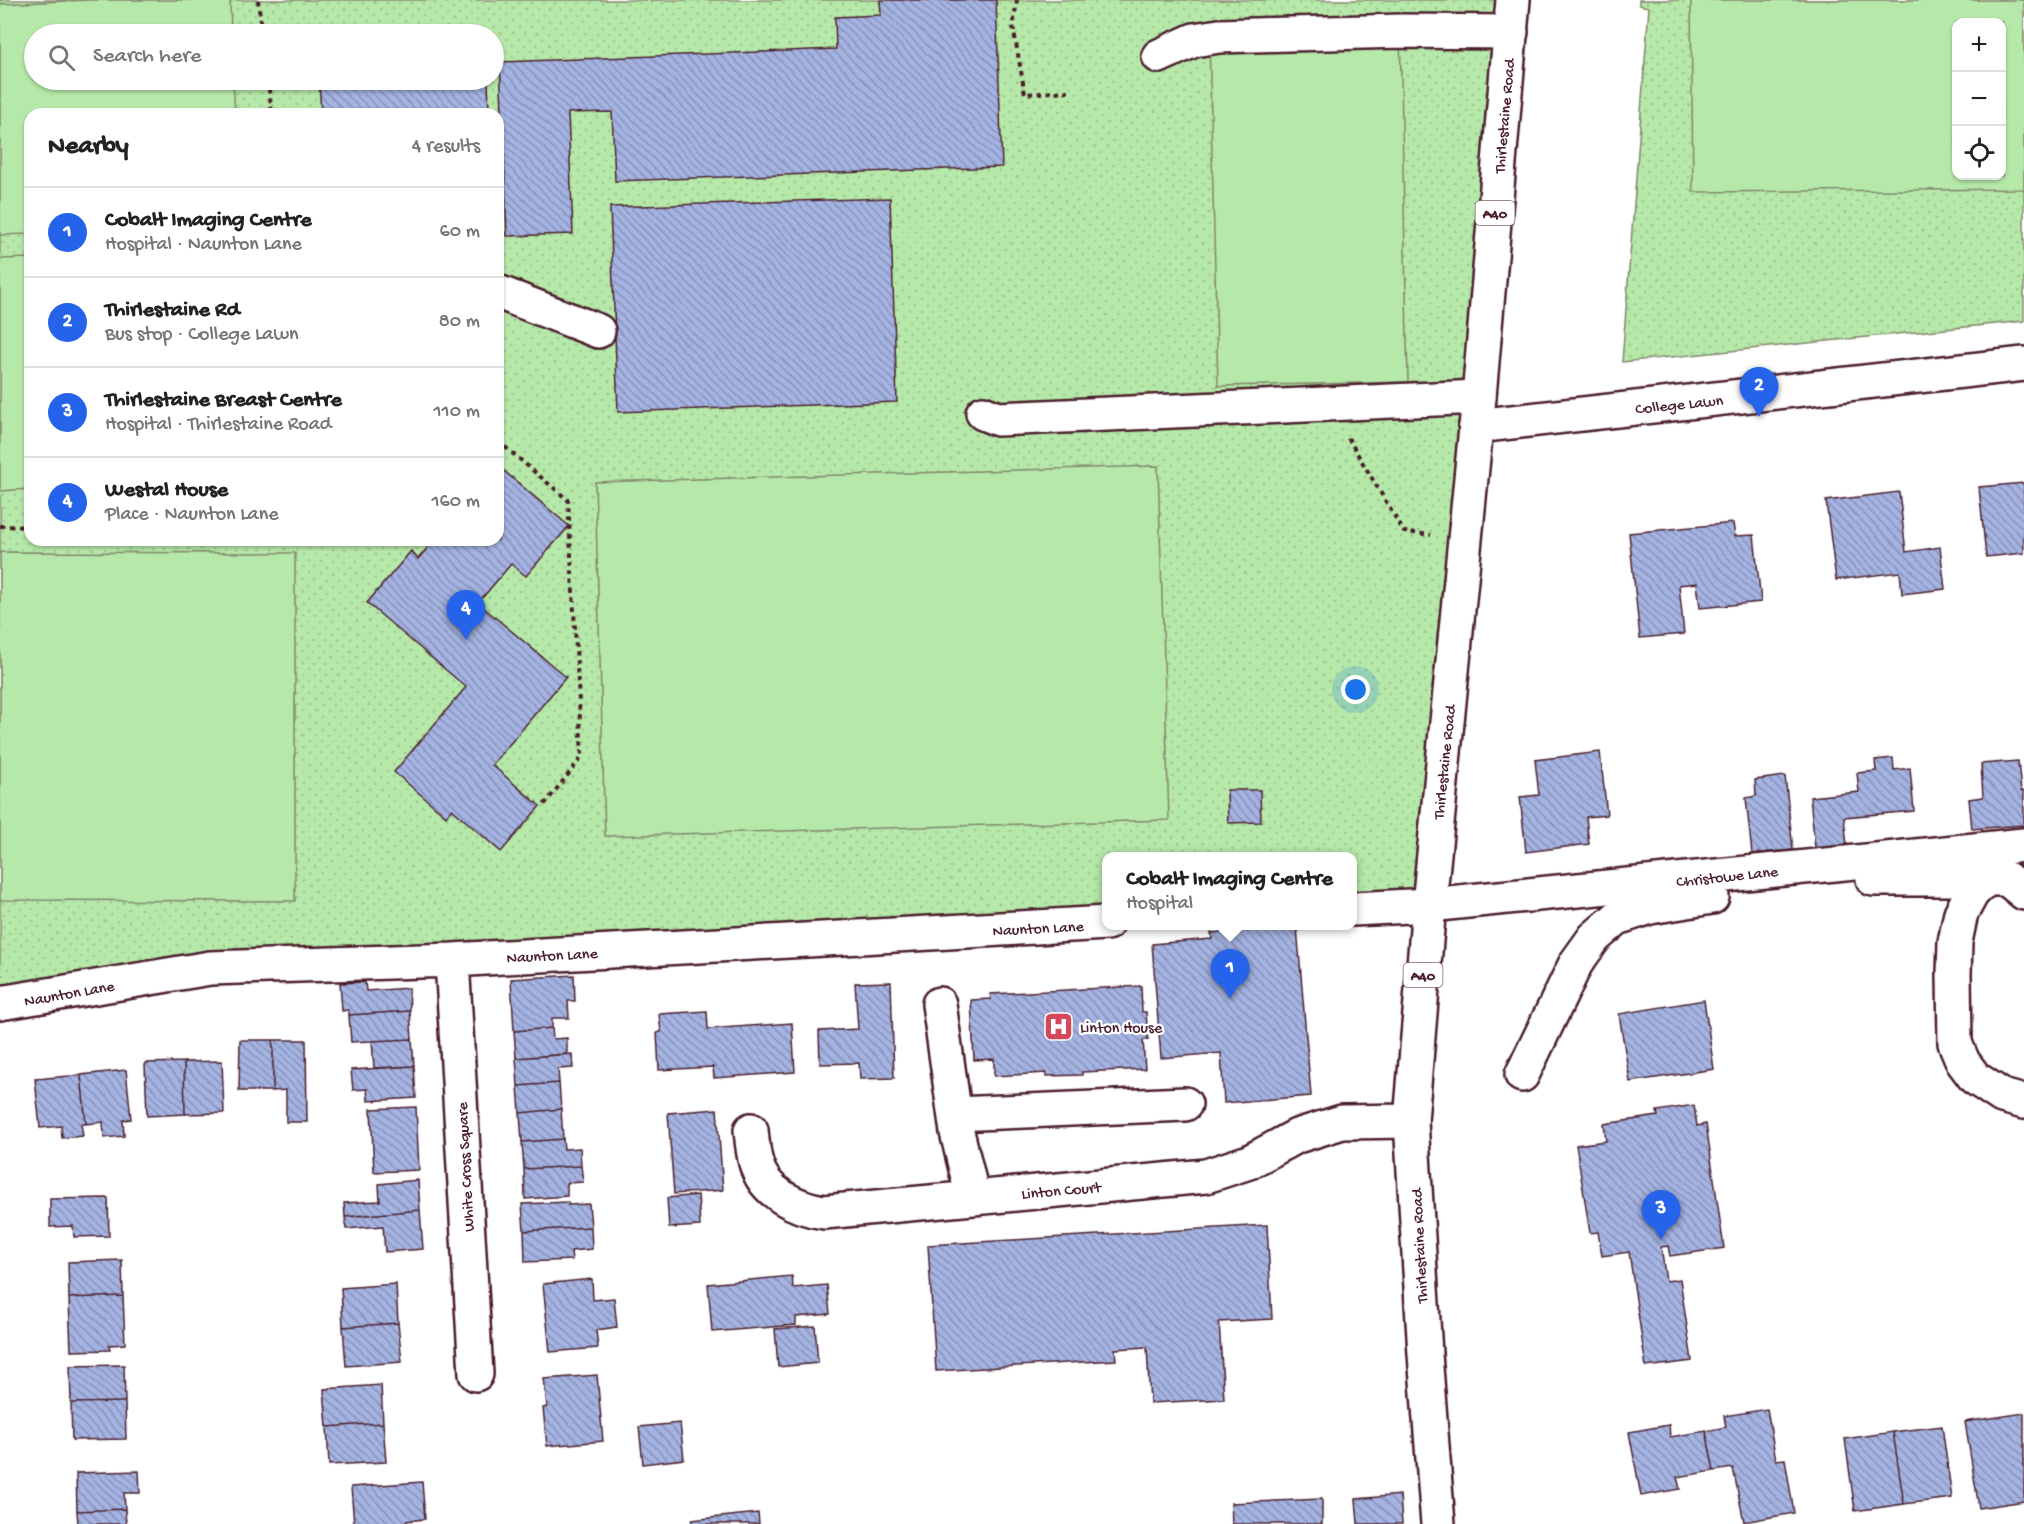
<!DOCTYPE html>
<html lang="en">
<head>
<meta charset="utf-8">
<style>
	:root { --surface:#fff; --page:#f2f2f2; --text:#222; --muted:#767676; --line:#e0e0e0; --accent:#2563eb }
	body { margin:0; font-family:"Gochi Hand",sans-serif; background:var(--page); color:var(--text) }
	.controls { position:absolute; right:18px; top:18px; display:grid; overflow:hidden; border-radius:12px; box-shadow:0 2px 4px #0004 }
	.controls button { width:54px; height:54px; display:grid; place-items:center; padding:0; border:0; border-bottom:2px solid var(--line); background:var(--surface); color:var(--text); font:30px sans-serif }
	.you { position:absolute; left:1356px; top:690px; width:21px; height:21px; margin:-15px; border:4px solid #fff; border-radius:50%; background:#1a73e8; box-shadow:0 0 0 9px #1a73e833 }
	.badge { display:grid; place-items:center; width:39px; height:39px; border-radius:50%; background:var(--accent); color:#fff; font-size:20px; font-weight:700 }
	.pin { position:absolute; translate:-50% -50px; filter:drop-shadow(0 2px 3px #0008) }
	.pin::after { content:''; position:absolute; top:32px; width:21px; height:18px; background:inherit; clip-path:polygon(0 0,100% 0,50% 100%) }
	.popup { position:absolute; left:1102px; top:852px; width:255px; height:78px; box-sizing:border-box; display:grid; place-content:center; border-radius:12px; background:var(--surface); filter:drop-shadow(0 2px 4px #0005); font-size:20px; white-space:nowrap; color:var(--muted) }
	.popup b { font-size:22px; color:var(--text) }
	.popup::after { content:''; position:absolute; left:50%; top:100%; margin-left:-12px; border:12px solid transparent; border-top-color:var(--surface) }
	.list { margin:0; padding:0; list-style:none }
	h2 { display:flex; justify-content:space-between; align-items:center; height:78px; margin:0; padding:0 24px; font-size:26px }
	h2 small { font-size:20px; font-weight:400; color:var(--muted) }
	.list li { display:grid; grid-template-columns:39px 1fr auto; gap:18px; align-items:center; box-sizing:border-box; height:90px; padding:0 24px; border-top:2px solid var(--line) }
	.list b { display:block; font-size:22px; white-space:nowrap }
	.list p { margin:0; font-size:20px; white-space:nowrap; color:var(--muted) }
	.list em { font-size:20px; font-style:normal; color:var(--muted) }
	.icon { flex:none; width:33px; height:33px; fill:none; stroke:currentColor; stroke-width:2; stroke-linecap:round; stroke-linejoin:round }
	.map { position:relative; flex:none; width:2024px; height:1524px; overflow:hidden }
	.search { position:absolute; background:var(--surface); box-shadow:0 2px 4px #0004; left:24px; top:24px; width:480px; height:66px; display:flex; align-items:center; gap:15px; box-sizing:border-box; padding:0 21px; border-radius:33px; color:var(--muted); font-size:22px }
	.panel { position:absolute; background:var(--surface); box-shadow:0 2px 4px #0004; left:24px; top:108px; width:480px; height:438px; border-radius:18px }
	.map>svg:first-child { display:block }
</style>
</head>
<body>
<div class="map">
<svg width="2024" height="1524" viewBox="0 0 2024 1524">
	<defs>
		<pattern id="grass-dots" width="8" height="8" patternUnits="userSpaceOnUse" patternTransform="scale(1.5)"><rect width="8" height="8" fill="#b6e9a9"/><path d="M2 2h.1M6 6h.1" fill="none" stroke="#9ec792" stroke-width="1.8" stroke-linecap="round"/></pattern>
		<pattern id="building-back-hatch" width="6" height="6" patternUnits="userSpaceOnUse" patternTransform="scale(1.5)"><rect width="6" height="6" fill="#a4b3e2"/><path d="M-1 5l2 2M0 0l6 6M5-1l2 2" fill="none" stroke="#8891b7"/></pattern>
	</defs>
	<rect width="100%" height="100%" fill="#fff"/>
	<filter id="ink" filterUnits="userSpaceOnUse"><feTurbulence type="fractalNoise" baseFrequency=".0167" numOctaves="2"/><feDisplacementMap in="SourceGraphic" scale="12" xChannelSelector="R" yChannelSelector="G"/><feConvolveMatrix kernelMatrix="1 2 1 2 8 2 1 2 1" color-interpolation-filters="sRGB"/></filter>
	<g filter="url(#ink)">
		<!-- grass -->
		<path fill="url(#grass-dots)" stroke="#80846a" stroke-width="1.5" fill-rule="evenodd" d="M0,0H1513L1429,905L1353,909V856H1107V923L452,960L0,1003ZM34,34H494V80H34ZM30,114H498V540H30Z
			M1639,0H2024V321L1622,362L1649,7L1639,5ZM1956,22H2002V176H1956Z"/>
		<!-- garden -->
		<path fill="#b6e9a9" stroke="#80846a" stroke-width="1.5" fill-rule="evenodd" d="M88,0H230L231,34H34V80H233L235,114H30V234L0,235V4Z
			M1691,0H2024V189L1693,192ZM1956,22H2002V176H1956Z
			M1400,35L1408,382L1218,386L1209,40Z
			M30,258V489L0,491V259Z
			M1158,466L1169,820L605,836L595,482Z
			M0,552L295,553V901L0,900Z"/>
		<!-- building -->
		<path fill="url(#building-back-hatch)" stroke="#4a1f2b" stroke-width="1.5" d="M880,0H996L1002,167L615,181L612,112L568,113L573,234L507,236L500,62L836,49L835,17L881,15Z
			M319,80H488L489,114H321Z
			M890,198L897,402L618,412L610,207Z
			M498,466L569,526L526,576L511,564L478,603L566,677L492,765L540,806L501,852L452,809L446,816L394,772L466,687L367,603L411,551L418,559L434,540H498Z
			M2024,483V553L1986,557L1979,487Z
			M1899,492L1906,552L1940,547L1945,589L1902,594L1900,572L1836,580L1826,501Z
			M1733,523L1735,536L1754,535L1761,602L1700,608L1697,583L1679,585L1684,634L1640,638L1629,533Z
			M1600,752L1607,815L1586,817L1589,844L1526,852L1520,797L1539,795L1535,760Z
			M1893,758L1894,770L1910,768L1914,811L1844,817L1847,846L1815,848L1810,797L1859,792L1857,773L1876,771L1875,760Z
			M2018,761L2021,791H2024V825L1972,829L1969,799L1983,797L1981,764Z
			M1785,776L1793,850L1752,854L1746,798L1756,796L1755,780Z
			M1227,790H1260L1261,822L1228,823Z
			M1297,927L1311,1096L1224,1103L1221,1053L1161,1058L1152,944L1212,939L1211,933Z
			M574,975L575,1001H568L569,1018H552V1028L514,1031L511,979Z
			M365,982L366,991L409,988L410,1011L349,1015V1010L342,1011L340,983Z
			M891,982L894,1078L860,1079L859,1063L820,1064L819,1031L858,1029L855,983Z
			M1141,986L1142,1012H1146L1148,1040H1143L1145,1069L1082,1072V1075L1046,1076V1073L994,1076V1059L974,1060L971,1000L991,999L990,994Z
			M1704,1000L1714,1069L1630,1082L1619,1014Z
			M410,1011L412,1039L351,1042L349,1015Z
			M707,1011L708,1029L792,1023L795,1072L714,1078L713,1067L659,1070L657,1033L661,1032L659,1014Z
			M552,1028L553,1039L567,1038V1054L516,1058L514,1031Z
			M412,1039L414,1066L374,1068L372,1041Z
			M240,1040H273V1091H239Z
			M273,1040H306L307,1122H286V1090L273,1091Z
			M572,1054L573,1068L558,1069L559,1083L518,1086L516,1058Z
			M222,1061L224,1113L185,1114L184,1062Z
			M184,1062L185,1114L147,1116L145,1063Z
			M414,1066L416,1098L368,1101L367,1089L353,1090L351,1070Z
			M126,1070L131,1119L123,1120L124,1136L104,1138L103,1122L86,1124L81,1075Z
			M81,1075L86,1124H81L83,1136L62,1138L61,1126L40,1128L35,1079Z
			M559,1083L561,1109L520,1113L518,1086Z
			M1694,1105L1697,1126L1706,1124L1724,1248L1670,1256L1668,1246L1661,1247L1666,1281L1680,1279L1692,1361L1646,1367L1629,1252L1602,1256L1598,1232L1590,1233L1576,1145L1606,1141L1604,1124L1658,1116L1657,1111Z
			M416,1107L419,1170L374,1172L371,1109Z
			M561,1109L563,1139L522,1142L520,1113Z
			M717,1109L723,1190L674,1194L668,1113Z
			M563,1139L564,1149L580,1148L581,1166L524,1169L522,1142Z
			M581,1166L583,1182L567,1183V1196L525,1199L524,1169Z
			M418,1180L420,1210L345,1217L344,1203L380,1201L379,1184Z
			M698,1195L700,1226L669,1228L667,1198Z
			M108,1198L109,1236L74,1237L73,1226L50,1227V1199Z
			M568,1202V1205L589,1204L591,1227L524,1231L522,1204Z
			M420,1210L423,1249L385,1252L383,1226L346,1229L345,1217Z
			M1267,1225L1272,1319L1219,1322L1224,1399L1150,1403L1147,1347L1115,1349L1116,1360L936,1371L928,1245Z
			M591,1227L592,1249L571,1251L572,1260L525,1262L524,1231Z
			M122,1260L123,1296L69,1298L68,1262Z
			M792,1276L793,1288L827,1285L830,1314L796,1317V1325L712,1332L708,1284Z
			M592,1279L593,1300L614,1298L617,1327L596,1330L598,1348L550,1352L543,1284Z
			M396,1284L398,1323L343,1327L341,1288Z
			M123,1296L125,1344L109,1345L110,1350L71,1351L69,1298Z
			M398,1323L402,1362L346,1366L343,1327Z
			M815,1326L818,1363L778,1367L775,1329Z
			M124,1365L125,1402L71,1403L70,1366Z
			M597,1375L603,1441L547,1446L543,1408L547,1407L544,1379Z
			M381,1385L383,1423L327,1427L324,1389Z
			M125,1402L126,1439L72,1440L71,1403Z
			M1767,1409L1776,1460L1785,1459L1794,1513L1744,1522L1733,1468L1714,1471L1706,1431L1726,1427L1724,1416Z
			M2024,1413V1501L1979,1508L1965,1422Z
			M383,1423L386,1462L329,1465L327,1427Z
			M680,1423L684,1459L643,1464L639,1427Z
			M1669,1425L1670,1437L1706,1431L1714,1471L1677,1477L1680,1489L1641,1496L1629,1432Z
			M1942,1426L1952,1498L1904,1504L1893,1432Z
			M1893,1432L1904,1504L1855,1511L1845,1439Z
			M139,1471L140,1493H124L125,1509L77,1511L76,1473Z
			M422,1482L425,1519L406,1521L407,1524H354L351,1487Z
			M1400,1495L1402,1524H1358L1356,1499Z
			M1322,1499V1524H1232L1231,1503Z
			M125,1509L126,1524H78L77,1511Z
			M758,1513L759,1524H692V1520Z"/>
		<g fill="none" stroke-linecap="round" stroke-linejoin="round">
			<defs>
				<path id="minor" d="M1159,56L1194,40L1219,36L1402,31L1511,32
					M498,292L598,331
					M983,413L998,419L1479,397
					M1476,426L2024,364
					M1873,879H2007L2024,893
					M1986,879L1972,893L1961,913L1955,942L1954,974L1955,1043L1963,1062L1975,1078L2002,1096L2024,1102
					M1353,909L1429,905L2024,845
					M452,960L476,1374
					M0,1003L210,968L452,960L1107,923
					M939,1004L957,1132L973,1198
					M1522,1075L1576,963L1594,938L1617,918L1650,907L1712,897
					M955,1114L1185,1104
					M751,1130C752,1141 753,1153 756,1163C764,1193 796,1208 824,1212L1206,1176L1249,1162L1297,1136L1342,1122L1411,1121"/>
				<path id="highway" d="M1438,1524L1425,1354L1411,1121L1429,905L1479,397L1513,0"/>
			</defs>
			<!-- minor casing -->
			<use href="#minor" stroke="#4a1f2b" stroke-width="38"/>
			<!-- highway casing -->
			<use href="#highway" stroke="#4a1f2b" stroke-width="38"/>
			<!-- path -->
			<path stroke="#4a1f2b" stroke-width="4" stroke-dasharray="4.5 4.5" stroke-linecap="butt" d="M258,0L262,34
				M1017,0L1013,26L1025,94L1069,91
				M268,80L272,114
				M1348,438L1404,532L1431,535
				M498,441L568,500L582,757L544,805
				M0,526L30,527"/>
			<!-- minor -->
			<use href="#minor" stroke="#fff" stroke-width="33"/>
			<!-- highway -->
			<use href="#highway" stroke="#fff" stroke-width="33"/>
		</g>
	</g>
	<!-- icons -->
	<defs>
		<symbol id="hospital-square" viewBox="-11 -11 22 22"><rect x="-9" y="-9" width="18" height="18" rx="4" fill="#d1495b" stroke="#fff"/><path d="M-5-5h3v3.5h4V-5h3V5h-3V1.5h-4V5h-3Z" fill="#fff"/></symbol>
	</defs>
	<g fill-rule="evenodd">
		<use href="#hospital-square" x="1042" y="1010" width="33" height="33"/>
	</g>
	<g text-anchor="middle" stroke-width="4.5" stroke-linejoin="round" paint-order="stroke">
		<!-- shield labels -->
		<g fill="#fff" stroke="#80626b" stroke-width="1.5">
			<rect x="1475.5" y="201" width="39" height="24" rx="4.5"/>
			<rect x="1403.5" y="963" width="39" height="24" rx="4.5"/>
		</g>
		<g font-size="15" font-weight="bold" fill="#4a1f2b">
			<text x="1495" y="218">A40</text>
			<text x="1423" y="980">A40</text>
		</g>
		<!-- street labels -->
		<g font-size="16" fill="#4a1f2b" stroke="#fff">
			<text transform="translate(1503 116) rotate(-85)" y="6">Thirlestaine Road</text>
			<text transform="translate(1679 403) rotate(-6)" y="6">College Lawn</text>
			<text transform="translate(1443 762) rotate(-84)" y="6">Thirlestaine Road</text>
			<text transform="translate(1727 875) rotate(-6)" y="6">Christowe Lane</text>
			<text transform="translate(1038 927) rotate(-3)" y="6">Naunton Lane</text>
			<text transform="translate(552 954) rotate(-3)" y="6">Naunton Lane</text>
			<text transform="translate(69 992) rotate(-10)" y="6">Naunton Lane</text>
			<text transform="translate(464 1167) rotate(-93)" y="6">White Cross Square</text>
			<text transform="translate(1061 1189) rotate(-5)" y="6">Linton Court</text>
			<text transform="translate(1418 1246) rotate(-93)" y="6">Thirlestaine Road</text>
		</g>
		<!-- poi labels -->
		<g font-size="16" fill="#4a1f2b" stroke="#fff" text-anchor="start">
			<text x="1080" y="1032">Linton House</text>
		</g>
	</g>
</svg>
<div class="controls">
<button>+</button>
<button>−</button>
<button><svg class="icon" aria-label="locate" viewBox="0 0 24 24"><circle cx="12" cy="12" r="6"/><path d="M12 2v4M12 18v4M2 12h4M18 12h4"/></svg></button>
</div>
<div class="you"></div>
<div class="pin badge" style="left:1230px;top:999px">1</div>
<div class="popup"><b>Cobalt Imaging Centre</b>Hospital</div>
<div class="pin badge" style="left:1759px;top:417px">2</div>
<div class="pin badge" style="left:1661px;top:1240px">3</div>
<div class="pin badge" style="left:466px;top:640px">4</div>
<div class="search"><svg class="icon" aria-label="search" viewBox="0 0 24 24"><circle cx="10" cy="10" r="6"/><path d="M15 15l6 6"/></svg>Search here</div>
<section class="panel">
<h2>Nearby<small>4 results</small></h2>
<ul class="list">
<li><span class="badge">1</span><div><b>Cobalt Imaging Centre</b><p>Hospital · Naunton Lane</p></div><em>60 m</em></li>
<li><span class="badge">2</span><div><b>Thirlestaine Rd</b><p>Bus stop · College Lawn</p></div><em>80 m</em></li>
<li><span class="badge">3</span><div><b>Thirlestaine Breast Centre</b><p>Hospital · Thirlestaine Road</p></div><em>110 m</em></li>
<li><span class="badge">4</span><div><b>Westal House</b><p>Place · Naunton Lane</p></div><em>160 m</em></li>
</ul>
</section>
</div>
</body>
</html>
